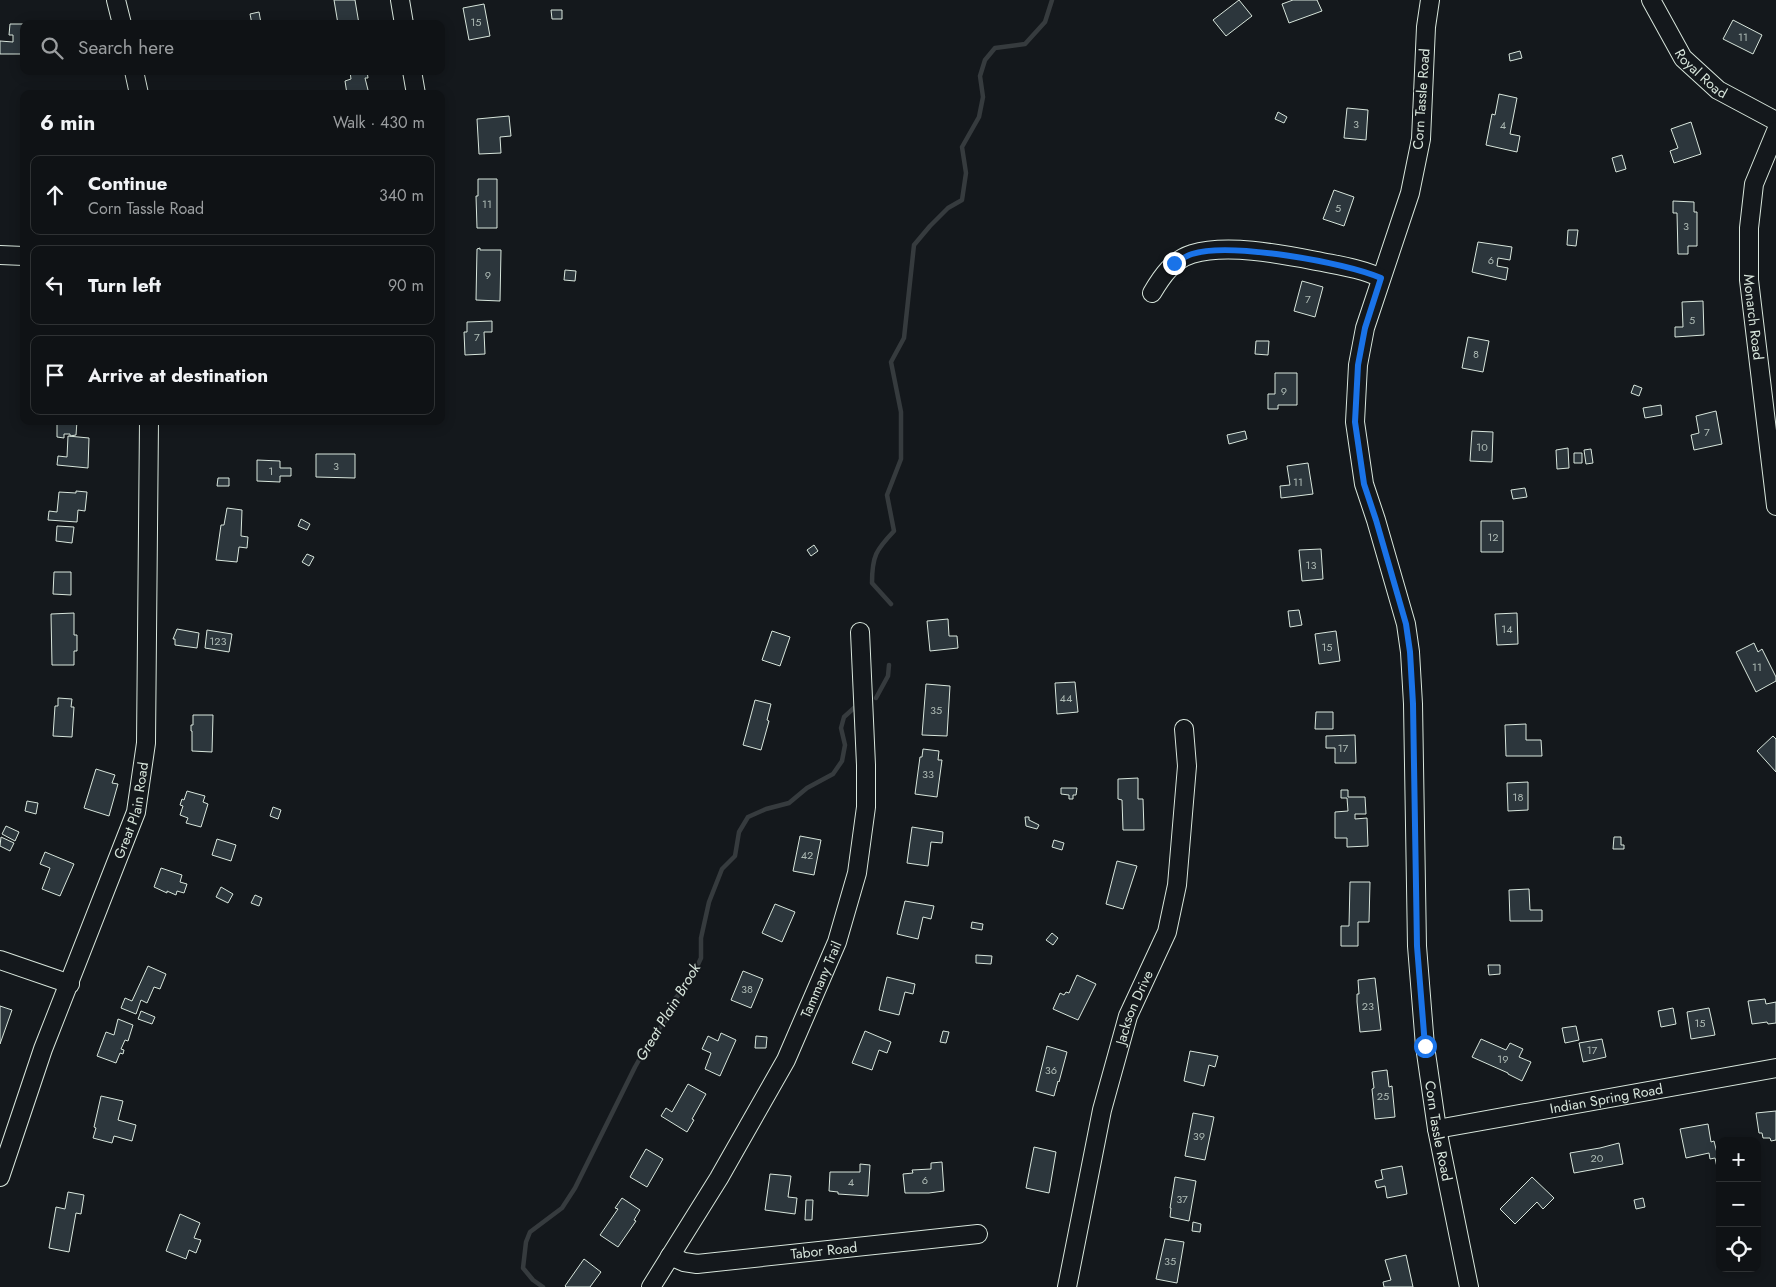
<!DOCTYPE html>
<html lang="en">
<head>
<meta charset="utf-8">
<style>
	:root { --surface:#0f1215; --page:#1d2022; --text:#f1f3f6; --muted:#9b9ea0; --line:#2f3234 }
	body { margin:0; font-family:Jost,sans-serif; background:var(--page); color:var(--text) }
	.controls { position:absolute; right:15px; bottom:15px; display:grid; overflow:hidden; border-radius:10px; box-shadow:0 2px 12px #0003 }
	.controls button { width:45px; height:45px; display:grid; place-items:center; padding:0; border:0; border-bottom:1px solid var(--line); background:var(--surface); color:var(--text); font:25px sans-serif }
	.stop { position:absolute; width:15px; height:15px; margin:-11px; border:4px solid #1a73e8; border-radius:50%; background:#fff }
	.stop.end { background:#1a73e8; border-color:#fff; box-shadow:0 1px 5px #0008 }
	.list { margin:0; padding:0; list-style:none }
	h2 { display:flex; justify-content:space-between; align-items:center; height:65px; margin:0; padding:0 20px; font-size:21px }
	h2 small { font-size:16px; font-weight:400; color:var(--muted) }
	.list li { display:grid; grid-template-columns:32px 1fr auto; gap:15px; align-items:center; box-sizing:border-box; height:80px; margin:0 10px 10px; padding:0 10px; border:1px solid var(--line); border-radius:10px }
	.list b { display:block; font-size:19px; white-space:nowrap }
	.list p { margin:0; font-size:16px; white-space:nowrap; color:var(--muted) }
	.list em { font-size:16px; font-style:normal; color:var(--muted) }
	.icon { flex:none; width:28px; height:28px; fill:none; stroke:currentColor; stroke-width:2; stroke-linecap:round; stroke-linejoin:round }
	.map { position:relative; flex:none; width:1776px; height:1287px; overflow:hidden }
	.search { position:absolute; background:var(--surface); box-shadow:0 2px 12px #0003; left:20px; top:20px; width:425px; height:55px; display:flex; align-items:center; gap:12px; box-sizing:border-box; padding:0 18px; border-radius:10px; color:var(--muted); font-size:19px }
	.panel { position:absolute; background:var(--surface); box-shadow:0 2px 12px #0003; left:20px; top:90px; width:425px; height:335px; border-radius:10px }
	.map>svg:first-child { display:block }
</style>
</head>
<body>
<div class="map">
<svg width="1776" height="1287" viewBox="0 0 1776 1287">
	<rect width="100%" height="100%" fill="#14181c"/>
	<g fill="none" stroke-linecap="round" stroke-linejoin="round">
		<!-- stream -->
		<path stroke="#363b3e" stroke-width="4.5" d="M891,604L872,583C872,556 876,550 894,531L887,495L901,459V412L891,362L904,338L914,245L930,226L948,208L962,200L966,173L962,147L979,117L983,97L980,76L985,60L995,48L1025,44L1045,22L1052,0
			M876,698L888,676L889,665
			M543,1287L533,1280L523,1268L526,1242L530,1232L562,1208L575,1188L635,1067L648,1044L665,1021L674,1000L690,981L701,958V938L709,902L722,869L735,856L739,832L748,817L766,809L789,803L807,788L833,774L842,761L845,745L841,728L844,717L854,708"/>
	</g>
	<!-- building -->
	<path fill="#2c363c" stroke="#d8e6dc" d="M334,0H355L359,24H338Z
		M1239,0L1252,16L1226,36L1213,20Z
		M1293,0H1317L1322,11L1289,23L1282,4Z
		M484,4L490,36L469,40L463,8Z
		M551,10H562V19H552Z
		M259,12L261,23L252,24L250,14Z
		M1733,20L1762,35L1753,54L1723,39Z
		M10,24H24V54H0V41L13,42V35H9Z
		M1520,51L1522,58L1510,61L1509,54Z
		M367,71L368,78H365L369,94H347L345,81L351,79L350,72Z
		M1499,94L1517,98L1510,134L1520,136L1517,152L1486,145L1492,114L1495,115Z
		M1347,108L1368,110L1366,140L1344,138Z
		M1278,112L1287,117L1284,123L1275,119Z
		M509,116L511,136L500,137L501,153L479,154L477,119Z
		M1691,122L1701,154L1674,163L1670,151L1678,148L1671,129Z
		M1622,155L1626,169L1616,172L1612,158Z
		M478,179H497V228H477L476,196H478Z
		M1334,190L1354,197L1344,226L1323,219Z
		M1673,201L1694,202V212H1697V246H1688V254H1678L1677,213H1673Z
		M1568,230H1578L1576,246L1567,245Z
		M1478,242L1512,247L1510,260L1498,258L1497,266L1508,268L1506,280L1472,272Z
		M480,248V250H501L500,301L476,300L477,249Z
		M565,270L576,271L575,281L564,280Z
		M1302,281L1323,287L1315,317L1294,311Z
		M1703,301L1704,335L1675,337V327H1683L1682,302Z
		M492,321V332H484L485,354L465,355L464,332H467V322Z
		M1468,337L1489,341L1483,372L1462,368Z
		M1256,341H1269L1268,355L1255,354Z
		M1275,373H1297V405H1278V409H1268V394H1275Z
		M1634,385L1642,388L1639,396L1631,393Z
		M1661,405L1662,415L1645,418L1643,408Z
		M1716,411L1722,444L1694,450L1691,435L1699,433L1696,416Z
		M57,421H77L76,435L70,436V434H64V438L57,437Z
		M1245,431L1247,439L1229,444L1227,435Z
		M1472,431L1493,432L1492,462L1470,461Z
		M68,436L89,438L88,468L57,465L58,456L67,457Z
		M1568,448L1569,468L1557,469L1556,450Z
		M1591,449L1593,463L1586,464L1584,450Z
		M1574,453H1582V463H1574Z
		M316,454H355V478L316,477Z
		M257,460L280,461V468H291V476H280V482L257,481Z
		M1308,463L1313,494L1281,498L1280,486L1290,485L1287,466Z
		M218,478H229V486H217Z
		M1525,488L1527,497L1513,499L1511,490Z
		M76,491L87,492L85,511L78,510L77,522L48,520L49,511L57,512L59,492L76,493Z
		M227,508L242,510L241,536L248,537L247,548L239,547L237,562L216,560L221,525H224Z
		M301,519L310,524L307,530L298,526Z
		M1481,521H1503V552H1481Z
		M57,526L74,527L72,543L56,541Z
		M814,545L818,551L811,556L807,550Z
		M1321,549L1323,579L1302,581L1299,550Z
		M307,554L314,557L309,566L302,562Z
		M54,572H71V595L53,594Z
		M1299,610L1302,625L1290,627L1288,611Z
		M74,613V635H77V651H74V665H52L51,614Z
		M1517,613L1518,644L1497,645L1495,614Z
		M948,619L949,636H957L958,648L930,651L927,621Z
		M177,629L199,633L197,648L175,645V639H173Z
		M207,630L232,634L229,652L205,648Z
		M772,631L790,637L780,666L762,660Z
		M1336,631L1340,661L1319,664L1315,634Z
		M1754,643L1758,652L1762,649L1776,677V681L1756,692L1736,652Z
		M1075,682L1078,712L1057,714L1055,683Z
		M926,684L950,686L947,736L922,735Z
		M58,698L72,699L71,707H74L72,737L53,736L55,706H58Z
		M755,700L771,704L767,720L769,721L761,750L743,745Z
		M1316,712H1333V729H1315Z
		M193,715H213L212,752L192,751V731H191V725H193Z
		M1526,724V740H1541L1542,756H1506L1505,725Z
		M1355,735L1356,763H1335V748H1326V736Z
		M1773,736L1776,739V772L1757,751Z
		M923,749L939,751L938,760H942L937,797L915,794L920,757H922Z
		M96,769L115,775L112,783L118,784L109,816L84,808Z
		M1138,778V799H1143L1144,830H1123L1122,800L1118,799V779Z
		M1528,782V810L1508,811L1507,783Z
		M1061,788H1077L1076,795H1073V799H1069V795L1061,794Z
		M1341,790H1348V797H1365L1366,814H1355V819L1367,818L1368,846L1347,847V838H1335V812L1348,811L1347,798H1341Z
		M187,791L205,796L203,802L208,804L201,827L186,823L188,818L180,815L183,806L180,805L182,799L184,800Z
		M27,801L38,803L36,814L25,811Z
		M273,807L281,810L278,819L270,816Z
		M1025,817H1029V820L1039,825L1037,829L1026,826Z
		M6,826L19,832L15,841L2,834Z
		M912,827L943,832L942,843L931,842L928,866L907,863Z
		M800,836L821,840L814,875L793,871Z
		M1,837L14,843L10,851L0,846Z
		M1614,837H1621V845H1624V849H1613Z
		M217,839L236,845L231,861L212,855Z
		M1054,840L1064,843L1062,850L1052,847Z
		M45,852L74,864L60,896L42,889L50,868L40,864Z
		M1117,861L1137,866L1123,909L1106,904Z
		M161,868L182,875L180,882L187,884L184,893L177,891L176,895L167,891V893L154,887Z
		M1350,882H1370L1369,922H1358V946H1341V926H1349Z
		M221,887L233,894L228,903L216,897Z
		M1529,889L1530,910H1542V921H1510L1509,890Z
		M255,895L262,898L259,906L251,903Z
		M905,901L934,906L931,919L923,917L918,939L897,934Z
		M775,904L795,912L782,942L762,933Z
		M972,922L983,924L982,930L971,928Z
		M1052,933L1058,938L1053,945L1046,940Z
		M976,955L992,956L991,964L976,963Z
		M1488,965H1500V974L1489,975Z
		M148,966L166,974L160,989L154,987L147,1003L141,1000L136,1014L121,1008L125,998L132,1001Z
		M743,971L763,979L751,1008L731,1000Z
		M1077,975L1096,984L1078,1020L1053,1009L1060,993L1064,995L1066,992L1069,993Z
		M887,977L915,984L913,994L905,992L899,1015L879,1010Z
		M1375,978L1381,1030L1360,1032L1357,1002V994H1359L1358,980Z
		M1765,999L1766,1004L1776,1002V1023L1768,1024L1767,1022L1752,1024L1748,1001Z
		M0,1006L12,1010L0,1044Z
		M1673,1008L1676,1024L1661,1027L1658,1011Z
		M1709,1008L1715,1035L1691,1039L1687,1012Z
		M141,1011L155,1017L152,1024L138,1019Z
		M118,1019L133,1025L128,1041L125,1040L121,1049L124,1050L123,1054L120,1053L116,1063L97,1056L106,1032L114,1035Z
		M1576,1026L1579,1040L1565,1043L1562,1028Z
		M865,1031L891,1042L887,1053L879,1050L872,1070L852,1063Z
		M943,1031L949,1032L946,1043L940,1042Z
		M721,1033L736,1040L720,1076L705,1069L711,1053L702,1049L708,1036L718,1041Z
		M756,1036L767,1037L766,1048H755Z
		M1481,1039L1506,1050L1510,1043L1523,1049L1519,1057L1531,1062L1522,1081L1508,1074V1073L1472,1057Z
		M1602,1039L1606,1057L1583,1062L1579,1043Z
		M1047,1046L1067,1052L1059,1082L1058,1081L1054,1096L1036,1091Z
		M1190,1051L1218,1056L1215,1067L1209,1065L1204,1086L1184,1081Z
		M1387,1070L1389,1087L1392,1086L1395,1117L1375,1119L1372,1089L1374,1088L1372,1072Z
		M688,1084L706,1094L692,1119L694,1120L687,1132L661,1116L666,1108L672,1112Z
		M101,1096L123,1101L118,1120L136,1125L132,1141L114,1136L112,1143L93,1138L96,1128L94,1127Z
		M1776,1111V1140L1771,1141L1770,1138H1763L1762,1133H1759L1756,1113Z
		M1193,1113L1214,1117L1205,1160L1185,1156Z
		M1708,1124L1711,1142L1714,1141L1717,1153H1720V1172H1718L1715,1158L1710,1159L1709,1153L1686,1158L1680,1129Z
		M1619,1143L1623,1164L1574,1173L1570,1153L1600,1148Z
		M1034,1147L1056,1152L1049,1193L1026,1188Z
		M646,1149L663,1159L647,1187L630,1177Z
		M942,1162L944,1191L929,1193H905L903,1174L913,1173L912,1170L931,1169V1163Z
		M860,1164L870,1165L868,1196L838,1194V1192L829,1191L830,1172H860Z
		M1402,1166L1407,1194L1387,1198L1385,1186L1377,1188L1375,1181L1383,1179L1381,1170Z
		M770,1174L791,1176L788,1197L797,1198L795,1214L765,1210Z
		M1175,1177L1196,1181L1189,1221L1170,1217L1171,1208H1170Z
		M1532,1177L1554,1198L1543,1209L1537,1202L1515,1224L1500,1209Z
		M68,1192L84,1195L81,1214L76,1213L69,1252L49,1248L56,1207L65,1209Z
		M622,1198L640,1210L634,1220L636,1221L618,1247L600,1235L618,1209L615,1208Z
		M1643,1198L1645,1207L1636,1209L1634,1200Z
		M806,1200H813L812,1220H805Z
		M180,1214L200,1223L194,1238L201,1240L196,1253L189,1250L186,1259L166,1251Z
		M1193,1222L1201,1224L1200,1232L1192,1231Z
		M1165,1239L1184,1242L1177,1283L1156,1279Z
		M1406,1255L1413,1287H1384L1383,1282L1391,1280L1385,1260Z
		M584,1259L601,1272L590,1287H566L565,1286Z"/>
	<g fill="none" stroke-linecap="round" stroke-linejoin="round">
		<defs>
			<g id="minor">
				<path d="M116,0L122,24"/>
				<path d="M400,0L404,24"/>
				<path id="s1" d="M1430,0L1426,27L1421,139L1410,193L1365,328L1358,365L1355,422L1364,484L1376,520L1406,624L1410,652L1413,704L1417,946L1425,1046L1437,1129L1469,1287"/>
				<path id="s2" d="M1651,0L1683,58L1718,90L1776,121"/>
				<path d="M134,71L139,94"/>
				<path d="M412,71L416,94"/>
				<path id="s3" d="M1776,131L1754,184L1749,228V280L1776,506"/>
				<path d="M0,255L24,256"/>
				<path d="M1152,293C1162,276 1173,260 1192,254C1229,243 1285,255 1322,262C1342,266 1362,269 1381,278"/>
				<path d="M0,960L70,984"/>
				<path id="s4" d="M1437,1129L1776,1068"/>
				<path id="s5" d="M0,1177L43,1049L136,812L146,743L149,421"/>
				<path id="s6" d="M670,1256L684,1262L697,1264L978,1234"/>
				<path id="s7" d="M651,1287L719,1178L786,1060L837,942L857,873L866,807V765L860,632"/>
				<path id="s8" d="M1067,1287L1102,1110L1128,1016L1167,932L1177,885L1187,766L1184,729"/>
			</g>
		</defs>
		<!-- minor casing -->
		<use href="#minor" stroke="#d8e6dc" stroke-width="20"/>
		<!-- minor -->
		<use href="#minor" stroke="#14181c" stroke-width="18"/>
	</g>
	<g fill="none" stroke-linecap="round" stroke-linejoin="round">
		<!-- route -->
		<path stroke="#1a73e8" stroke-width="6" d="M1174,263C1180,260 1186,256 1192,254C1229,242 1345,262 1381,278L1365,328L1358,365L1355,422L1364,484L1376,520L1406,624L1410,652L1413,704L1417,946L1425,1046"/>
	</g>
	<g text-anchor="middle" stroke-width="4" stroke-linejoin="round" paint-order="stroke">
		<!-- number labels -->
		<g font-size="11" fill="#adbab4">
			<text x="476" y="26">15</text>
			<text x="1743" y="41">11</text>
			<text x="1356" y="128">3</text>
			<text x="1503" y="129">4</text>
			<text x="487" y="208">11</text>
			<text x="1338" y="212">5</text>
			<text x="1686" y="230">3</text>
			<text x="1491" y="264">6</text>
			<text x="488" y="279">9</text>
			<text x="1308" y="303">7</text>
			<text x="1692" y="324">5</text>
			<text x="477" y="341">7</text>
			<text x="1476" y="358">8</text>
			<text x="1284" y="395">9</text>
			<text x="1707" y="436">7</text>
			<text x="1482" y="451">10</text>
			<text x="336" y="470">3</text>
			<text x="271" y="475">1</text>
			<text x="1298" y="486">11</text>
			<text x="1493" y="541">12</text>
			<text x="1311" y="569">13</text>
			<text x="1507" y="633">14</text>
			<text x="218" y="645">123</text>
			<text x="1327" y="651">15</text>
			<text x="1757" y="671">11</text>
			<text x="1066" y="702">44</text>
			<text x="936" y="714">35</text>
			<text x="1343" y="752">17</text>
			<text x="928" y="778">33</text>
			<text x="1518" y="801">18</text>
			<text x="807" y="859">42</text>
			<text x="747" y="993">38</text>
			<text x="1368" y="1010">23</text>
			<text x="1700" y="1027">15</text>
			<text x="1592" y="1054">17</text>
			<text x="1503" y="1063">19</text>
			<text x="1051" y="1074">36</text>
			<text x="1383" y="1100">25</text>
			<text x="1199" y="1140">39</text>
			<text x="1597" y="1162">20</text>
			<text x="925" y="1184">6</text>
			<text x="851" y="1186">4</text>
			<text x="1182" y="1203">37</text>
			<text x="1170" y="1265">35</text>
		</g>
		<!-- street labels -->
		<g font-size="14" fill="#d8e6dc" stroke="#14181c">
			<text dy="5" stroke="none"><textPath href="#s2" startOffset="90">Royal Road</textPath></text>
			<text transform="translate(1421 99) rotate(-86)" y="5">Corn Tassle Road</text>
			<text dy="5" stroke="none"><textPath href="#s3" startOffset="191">Monarch Road</textPath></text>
			<text dy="5" stroke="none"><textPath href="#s5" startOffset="390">Great Plain Road</textPath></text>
			<text dy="5" stroke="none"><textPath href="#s7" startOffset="352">Tammany Trail</textPath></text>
			<text dy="5" stroke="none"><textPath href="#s8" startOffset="288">Jackson Drive</textPath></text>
			<text dy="5" stroke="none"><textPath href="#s4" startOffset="172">Indian Spring Road</textPath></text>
			<text dy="5" stroke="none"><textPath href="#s1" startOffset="1149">Corn Tassle Road</textPath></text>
			<text dy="5" stroke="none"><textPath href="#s6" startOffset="156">Tabor Road</textPath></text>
		</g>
		<!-- water labels -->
		<g font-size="15" font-style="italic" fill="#d8e6dc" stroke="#14181c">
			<text transform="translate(668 1012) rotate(-59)" y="5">Great Plain Brook</text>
		</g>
	</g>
</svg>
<div class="controls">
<button>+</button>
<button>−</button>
<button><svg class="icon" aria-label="locate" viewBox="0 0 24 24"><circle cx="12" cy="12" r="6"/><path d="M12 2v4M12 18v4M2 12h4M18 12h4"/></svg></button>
</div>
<div class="stop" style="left:1425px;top:1046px"></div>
<div class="stop end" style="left:1174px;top:263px"></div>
<div class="search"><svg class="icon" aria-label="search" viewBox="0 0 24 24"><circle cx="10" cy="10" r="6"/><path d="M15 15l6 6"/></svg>Search here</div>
<section class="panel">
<h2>6 min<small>Walk · 430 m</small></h2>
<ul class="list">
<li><svg class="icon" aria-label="ahead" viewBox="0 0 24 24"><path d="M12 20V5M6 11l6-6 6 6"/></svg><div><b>Continue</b><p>Corn Tassle Road</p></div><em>340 m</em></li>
<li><svg class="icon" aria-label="left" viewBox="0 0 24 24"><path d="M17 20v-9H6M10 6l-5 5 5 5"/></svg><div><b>Turn left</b></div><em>90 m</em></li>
<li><svg class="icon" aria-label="arrive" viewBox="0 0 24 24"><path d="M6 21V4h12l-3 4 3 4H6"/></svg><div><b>Arrive at destination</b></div></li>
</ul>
</section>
</div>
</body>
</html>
